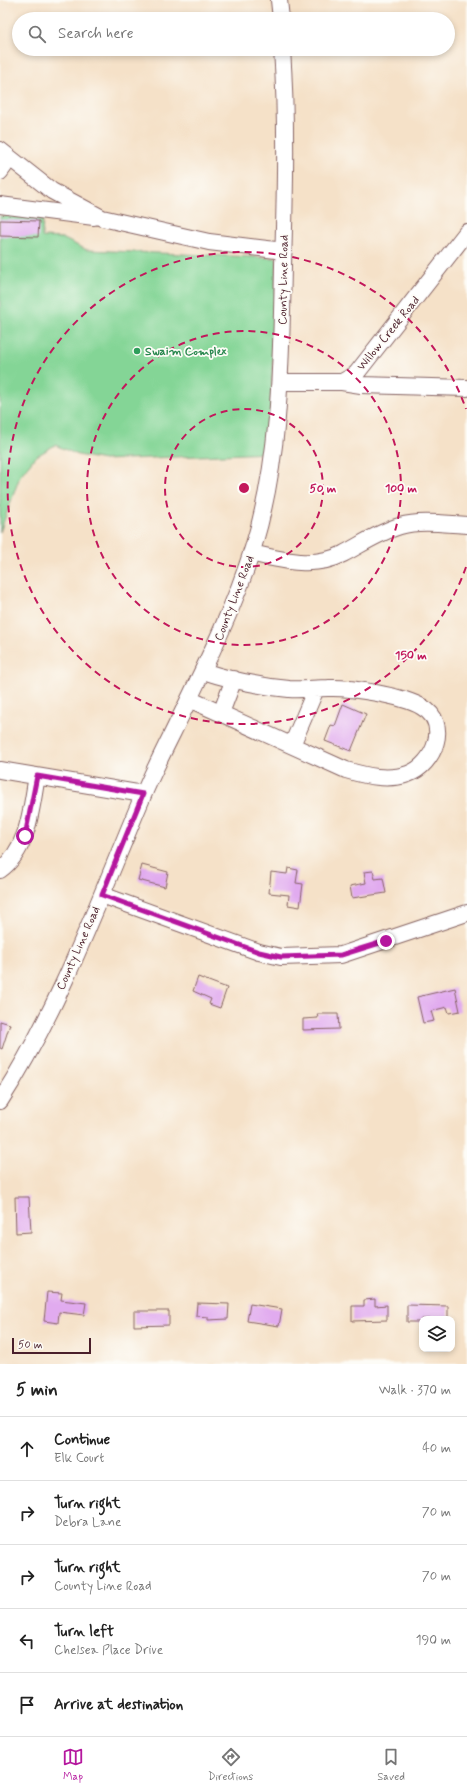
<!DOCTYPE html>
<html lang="en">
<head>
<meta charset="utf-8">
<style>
	:root { --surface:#fff; --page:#f2f2f2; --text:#222; --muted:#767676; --line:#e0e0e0; --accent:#b5179e }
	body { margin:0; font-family:Mynerve,sans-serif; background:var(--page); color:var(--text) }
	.controls { position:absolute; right:12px; bottom:12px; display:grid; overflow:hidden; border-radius:8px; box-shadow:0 2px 6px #0003 }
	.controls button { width:36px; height:36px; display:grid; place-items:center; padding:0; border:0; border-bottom:1px solid var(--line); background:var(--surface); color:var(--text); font:20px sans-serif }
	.scale { position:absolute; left:12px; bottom:10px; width:79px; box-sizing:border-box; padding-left:4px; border:2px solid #4a1f2b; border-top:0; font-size:11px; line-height:14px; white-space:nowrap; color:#4a1f2b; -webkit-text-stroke:3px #fdfcf7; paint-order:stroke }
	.stop { position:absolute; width:12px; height:12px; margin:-9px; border:3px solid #b5179e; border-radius:50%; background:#fff }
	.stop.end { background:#b5179e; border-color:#fff; box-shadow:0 1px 4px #0008 }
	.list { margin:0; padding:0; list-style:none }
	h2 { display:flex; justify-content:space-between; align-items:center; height:52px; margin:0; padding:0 16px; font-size:17px }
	h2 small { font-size:13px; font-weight:400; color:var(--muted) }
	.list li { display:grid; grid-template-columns:26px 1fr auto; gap:12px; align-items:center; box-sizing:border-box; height:64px; padding:0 16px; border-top:1px solid var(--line) }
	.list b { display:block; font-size:15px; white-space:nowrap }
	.list p { margin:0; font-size:13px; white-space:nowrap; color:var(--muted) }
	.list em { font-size:13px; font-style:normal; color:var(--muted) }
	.icon { flex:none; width:22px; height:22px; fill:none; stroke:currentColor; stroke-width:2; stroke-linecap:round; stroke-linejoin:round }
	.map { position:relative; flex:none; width:467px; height:1364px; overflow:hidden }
	.search { position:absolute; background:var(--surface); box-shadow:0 2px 6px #0003; left:12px; right:12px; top:12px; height:44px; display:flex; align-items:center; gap:10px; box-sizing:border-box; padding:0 14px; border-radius:22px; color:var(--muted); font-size:15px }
	.sheet { height:372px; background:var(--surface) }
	nav { display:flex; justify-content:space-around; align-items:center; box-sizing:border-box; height:56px; border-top:1px solid var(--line); background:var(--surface); font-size:11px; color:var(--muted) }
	nav a { display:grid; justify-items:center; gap:2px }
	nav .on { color:var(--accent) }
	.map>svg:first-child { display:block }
</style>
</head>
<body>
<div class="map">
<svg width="467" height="1364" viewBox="0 0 467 1364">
	<rect width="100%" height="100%" fill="#fdfcf7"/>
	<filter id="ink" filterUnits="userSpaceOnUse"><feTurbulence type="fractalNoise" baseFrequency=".025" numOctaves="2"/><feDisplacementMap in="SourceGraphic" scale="8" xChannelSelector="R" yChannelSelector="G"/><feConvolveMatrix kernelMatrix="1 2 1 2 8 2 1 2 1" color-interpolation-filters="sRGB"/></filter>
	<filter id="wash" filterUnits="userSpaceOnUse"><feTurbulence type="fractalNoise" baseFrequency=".012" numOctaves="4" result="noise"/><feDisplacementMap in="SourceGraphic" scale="16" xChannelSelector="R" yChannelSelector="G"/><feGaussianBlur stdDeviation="0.9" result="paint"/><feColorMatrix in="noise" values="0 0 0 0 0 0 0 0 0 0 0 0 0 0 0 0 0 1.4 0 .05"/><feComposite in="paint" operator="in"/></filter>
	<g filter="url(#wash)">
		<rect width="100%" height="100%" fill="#f5e1c8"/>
		<!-- green -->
		<path fill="#84d596" stroke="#677a60" d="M0,216L43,218L42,237L62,238L87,250L277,258L269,453L104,460L78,455L55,445L35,457L20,476L0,532Z"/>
		<g id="blocks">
			<!-- building -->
			<path fill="#e1abef" d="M0,220L39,221L38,237L0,236Z
				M343,704L366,714L351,751L325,741L331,725L335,726Z
				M142,865L168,872L165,887L138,880Z
				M288,868L298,870L296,883L303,884L300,907L288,905L289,895L269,893L271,872L287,874Z
				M373,871L375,879L383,878L386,893L352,898L350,886L366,883L364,872Z
				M198,977L227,988L220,1008L209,1004L211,999L193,991Z
				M455,988L460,1011L449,1013L447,1007L431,1011L434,1021L423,1023L417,997Z
				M317,1014H338L339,1029L303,1030V1019L318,1018Z
				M0,1021L10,1024L2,1049L0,1048Z
				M15,1197H29L31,1232L16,1233Z
				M47,1292L62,1293L61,1300L86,1303L84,1315L59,1312L58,1323L44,1321Z
				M375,1299V1306L387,1305V1320L352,1321V1306H364V1300Z
				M197,1303L229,1304L228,1319L208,1320V1317L196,1316Z
				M250,1304L282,1309L279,1326L247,1321Z
				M407,1305L448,1306V1319H422V1322H407Z
				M134,1311H169V1325L134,1326Z"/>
		</g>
	</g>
	<g filter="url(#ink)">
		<use href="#blocks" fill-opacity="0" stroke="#866362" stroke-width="1"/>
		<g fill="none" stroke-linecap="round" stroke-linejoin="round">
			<defs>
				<path id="minor" d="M279,0L281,19
					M0,150L52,191L102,218L209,242L284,251
					M0,172L10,158
					M0,205L94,217
					M281,382H342L356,374L467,232
					M342,382L361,385L467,388
					M251,553C281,560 314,569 343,554C362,544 379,532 400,526C421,520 446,524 467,525
					M189,699L346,770C366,776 388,781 408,774C434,765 451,723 422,707C404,696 350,687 328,688C315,688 302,690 289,689C260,686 230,680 203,671
					M221,713L234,679
					M292,745L316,689
					M0,770L143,794
					M0,870C29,849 31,808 37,776
					M102,895L259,952L281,957L341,955L467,913
					M0,1101C60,1008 99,899 142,798C151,776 162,754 173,732C202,672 233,612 253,548C281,457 281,361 283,266C285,194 287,122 282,49"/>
			</defs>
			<!-- minor casing -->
			<use href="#minor" stroke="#866362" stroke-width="18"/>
			<!-- minor -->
			<use href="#minor" stroke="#fff" stroke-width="16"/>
		</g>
	</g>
	<g fill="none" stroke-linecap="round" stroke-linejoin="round" filter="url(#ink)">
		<!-- route -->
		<path stroke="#b5179e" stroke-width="5" d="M25,836L37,776L143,794L102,895L259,952L281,957L341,955L386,941"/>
	</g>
	<!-- distance rings -->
	<g fill="none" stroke="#c2185b" stroke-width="2" stroke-dasharray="7 5">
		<circle cx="244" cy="488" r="79"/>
		<circle cx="244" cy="488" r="157"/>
		<path d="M466 567A236 236 0 1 1 466 409"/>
	</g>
	<!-- markers -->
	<circle fill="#2e9e5b" stroke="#fdfcf7" stroke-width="1.5" cx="137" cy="351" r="4"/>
	<g text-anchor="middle" stroke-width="3.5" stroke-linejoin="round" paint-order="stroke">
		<!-- street labels -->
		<g font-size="12" fill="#4a1f2b" stroke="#fdfcf7">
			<text transform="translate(283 280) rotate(-89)" y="4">County Line Road</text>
			<text transform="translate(388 333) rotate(-51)" y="4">Willow Creek Road</text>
			<text transform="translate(234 598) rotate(-69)" y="4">County Line Road</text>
			<text transform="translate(78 948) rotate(-66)" y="4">County Line Road</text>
		</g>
		<!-- leisure labels -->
		<g font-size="12" font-weight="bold" fill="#27864d" stroke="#fdfcf7" text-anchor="start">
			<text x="145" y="355">Swaim Complex</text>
		</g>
	</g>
	<circle cx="244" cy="488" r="6" fill="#c2185b" stroke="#fdfcf7" stroke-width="2"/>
	<g font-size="12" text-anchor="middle" font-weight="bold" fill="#c2185b" stroke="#fdfcf7" stroke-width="3.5" stroke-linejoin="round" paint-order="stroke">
		<text x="323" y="492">50 m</text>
		<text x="401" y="492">100 m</text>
		<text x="411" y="659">150 m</text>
	</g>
</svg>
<div class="controls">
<button><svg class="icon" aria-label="layers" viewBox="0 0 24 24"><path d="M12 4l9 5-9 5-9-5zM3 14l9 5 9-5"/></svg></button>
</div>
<div class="scale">50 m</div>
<div class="stop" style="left:25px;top:836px"></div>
<div class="stop end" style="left:386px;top:941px"></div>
<div class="search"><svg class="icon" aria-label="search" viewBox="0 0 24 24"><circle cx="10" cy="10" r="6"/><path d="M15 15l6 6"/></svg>Search here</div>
</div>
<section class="sheet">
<h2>5 min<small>Walk · 370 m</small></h2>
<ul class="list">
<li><svg class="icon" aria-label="ahead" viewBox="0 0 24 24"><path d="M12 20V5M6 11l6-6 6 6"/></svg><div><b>Continue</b><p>Elk Court</p></div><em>40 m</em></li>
<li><svg class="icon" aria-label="right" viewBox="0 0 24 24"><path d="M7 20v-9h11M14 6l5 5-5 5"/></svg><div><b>Turn right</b><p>Debra Lane</p></div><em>70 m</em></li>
<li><svg class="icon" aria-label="right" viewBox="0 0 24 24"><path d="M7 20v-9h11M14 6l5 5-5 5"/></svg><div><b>Turn right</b><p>County Line Road</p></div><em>70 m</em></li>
<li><svg class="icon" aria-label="left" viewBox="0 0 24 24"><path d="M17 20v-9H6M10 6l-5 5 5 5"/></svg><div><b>Turn left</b><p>Chelsea Place Drive</p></div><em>190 m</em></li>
<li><svg class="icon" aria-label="arrive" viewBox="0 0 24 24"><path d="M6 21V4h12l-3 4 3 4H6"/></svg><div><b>Arrive at destination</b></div></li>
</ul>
</section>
<nav>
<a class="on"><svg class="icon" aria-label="map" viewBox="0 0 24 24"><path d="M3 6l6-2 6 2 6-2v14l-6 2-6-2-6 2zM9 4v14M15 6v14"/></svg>Map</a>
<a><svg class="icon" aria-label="directions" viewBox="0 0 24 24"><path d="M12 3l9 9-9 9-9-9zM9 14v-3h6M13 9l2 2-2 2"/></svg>Directions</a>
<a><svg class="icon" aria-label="saved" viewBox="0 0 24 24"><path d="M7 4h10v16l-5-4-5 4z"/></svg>Saved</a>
</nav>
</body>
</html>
